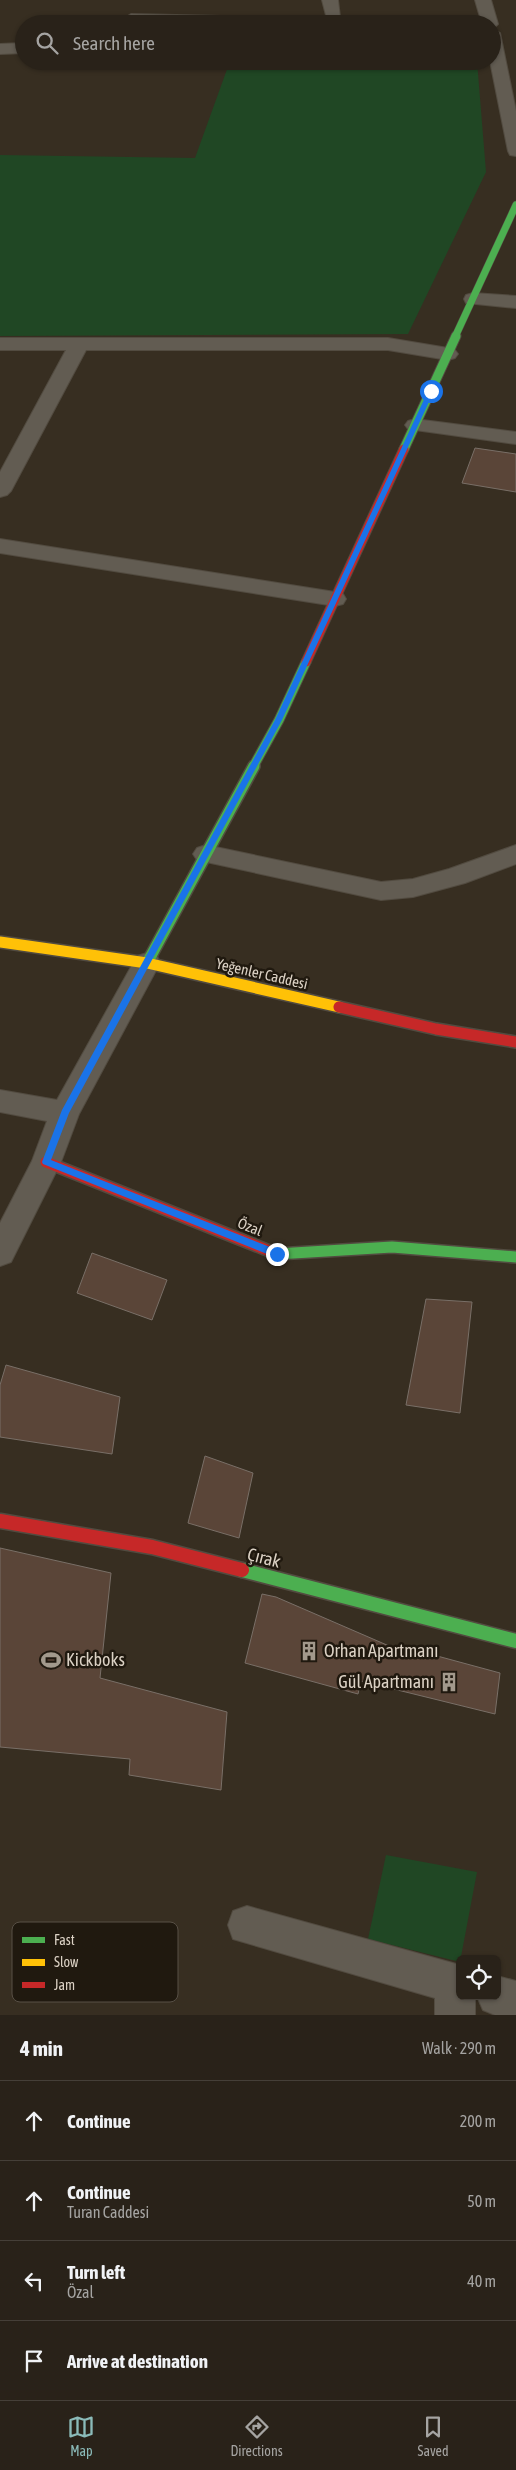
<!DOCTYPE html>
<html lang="en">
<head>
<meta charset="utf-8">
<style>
	:root { --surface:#292219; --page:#352f26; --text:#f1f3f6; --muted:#a5a4a2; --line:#453f38; --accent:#8bbbb9 }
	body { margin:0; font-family:"Asap Condensed",sans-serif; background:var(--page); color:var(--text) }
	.controls { position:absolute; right:15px; bottom:15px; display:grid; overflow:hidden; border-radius:8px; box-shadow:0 1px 4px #0004 }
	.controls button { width:45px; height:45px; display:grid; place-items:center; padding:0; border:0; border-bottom:1px solid var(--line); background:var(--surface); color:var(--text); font:25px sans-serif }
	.stop { position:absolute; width:15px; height:15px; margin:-11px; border:4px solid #1a73e8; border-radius:50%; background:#fff }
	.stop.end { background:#1a73e8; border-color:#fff; box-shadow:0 1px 5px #0008 }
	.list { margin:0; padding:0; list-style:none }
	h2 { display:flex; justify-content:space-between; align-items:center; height:65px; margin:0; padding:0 20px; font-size:21px }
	h2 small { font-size:16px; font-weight:400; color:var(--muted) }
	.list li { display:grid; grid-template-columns:32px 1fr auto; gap:15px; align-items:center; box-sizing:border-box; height:80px; padding:0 20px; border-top:1px solid var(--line) }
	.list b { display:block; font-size:19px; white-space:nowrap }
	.list p { margin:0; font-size:16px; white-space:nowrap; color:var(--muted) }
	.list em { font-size:16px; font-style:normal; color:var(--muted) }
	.icon { flex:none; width:28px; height:28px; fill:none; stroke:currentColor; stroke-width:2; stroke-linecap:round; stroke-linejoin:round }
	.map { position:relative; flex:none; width:516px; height:2015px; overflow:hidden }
	.search { position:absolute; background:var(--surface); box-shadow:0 1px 4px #0004; left:15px; right:15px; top:15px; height:55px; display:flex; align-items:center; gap:12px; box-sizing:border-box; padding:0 18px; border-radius:28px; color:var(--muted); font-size:19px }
	.sheet { height:385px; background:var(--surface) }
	nav { display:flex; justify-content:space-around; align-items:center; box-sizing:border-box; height:70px; border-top:1px solid var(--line); background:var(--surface); font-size:14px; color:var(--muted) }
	nav a { display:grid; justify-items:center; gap:2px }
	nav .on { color:var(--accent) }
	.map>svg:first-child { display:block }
</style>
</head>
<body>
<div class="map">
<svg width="516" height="2015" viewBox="0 0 516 2015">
	<rect width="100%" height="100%" fill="#372e21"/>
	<!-- green -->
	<path fill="#204724" d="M230,61H477L486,172L408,334L0,336V155L195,158Z
		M386,1855L477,1872L460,1962L368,1939Z"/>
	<!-- building -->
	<path fill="#5a4538" stroke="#796f67" d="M475,448L516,454V492L462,483Z
		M92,1253L167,1280L152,1320L77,1293Z
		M426,1299L472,1302L460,1413L406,1405Z
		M6,1365L120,1397L112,1454L0,1437V1385Z
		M205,1456L253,1473L239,1538L188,1523Z
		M0,1548L111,1573L100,1678L227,1712L221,1790L129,1775L130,1759L0,1747Z
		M262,1594L276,1597L403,1652L404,1647L500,1673L495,1714L361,1681L358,1694L245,1663Z"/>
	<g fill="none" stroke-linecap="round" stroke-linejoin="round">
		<defs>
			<path id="street" d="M322,0H338L340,17L353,21L356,24L328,23Z
				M475,0H491L498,24L495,27L492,28V24H482Z
				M131,14L221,16L229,21L227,24L126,22L123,19Z
				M492,28L500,33L516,111V156L510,155L508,151L490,61H492Z
				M24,43V53L0,54V44Z
				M473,293L516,296V308L466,303L464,299L466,295Z
				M0,338H388L448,348L455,350L458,354L455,358L448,360L388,350H86L11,491L7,495L0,497V472L66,350H0Z
				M415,419L516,432V444L408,429L405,425L408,421Z
				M0,539L335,592L343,594L346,599L343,604L335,606L0,553Z
				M206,845L381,882L413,879L449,869L516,845V864L465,883L413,897L381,900L197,860L193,854L197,848Z
				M147,953L157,956L160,963L79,1114L61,1162L11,1262L0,1266V1223L32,1161L47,1121L0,1112V1090L57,1100L137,956Z
				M247,1906L460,1965V1996H475V2015H435V1998L233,1939L228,1925L233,1911Z
				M497,1976L516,1981V2015H495L483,2010L477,1996H497Z"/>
			<path id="fast-far3" d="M455,337L516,205"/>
			<path id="fast-far2" d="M404,449L456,336
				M253,767L279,720L306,662"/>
			<path id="fast-far1" d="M147,963L254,766
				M272,1252L277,1254L392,1247L516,1257"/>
			<path id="fast" d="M242,1570L516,1641"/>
			<path id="slow" d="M0,942L147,963L339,1007"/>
			<path id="jam-far2" d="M306,662L404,449"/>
			<path id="jam-far1" d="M339,1007L436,1029L516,1042
				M46,1162L272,1252"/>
			<path id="jam" d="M0,1521L152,1547L242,1570"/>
		</defs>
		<!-- street casing -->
		<use href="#street" stroke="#524b40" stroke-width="2"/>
		<!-- fast-far3 casing -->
		<use href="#fast-far3" stroke="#524b40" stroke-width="8"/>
		<!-- fast-far2 casing -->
		<use href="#fast-far2" stroke="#524b40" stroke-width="11"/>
		<!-- fast-far1 casing -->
		<use href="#fast-far1" stroke="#524b40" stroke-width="14"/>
		<!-- fast casing -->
		<use href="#fast" stroke="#524b40" stroke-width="17"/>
		<!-- slow casing -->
		<use href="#slow" stroke="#524b40" stroke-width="14"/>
		<!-- jam-far2 casing -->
		<use href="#jam-far2" stroke="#524b40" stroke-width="11"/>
		<!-- jam-far1 casing -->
		<use href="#jam-far1" stroke="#524b40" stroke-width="14"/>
		<!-- jam casing -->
		<use href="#jam" stroke="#524b40" stroke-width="17"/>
		<!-- street -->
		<use href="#street" fill="#625c52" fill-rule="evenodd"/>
		<!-- fast-far3 -->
		<use href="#fast-far3" stroke="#4caf50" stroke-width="7"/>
		<!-- fast-far2 -->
		<use href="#fast-far2" stroke="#4caf50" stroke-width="9"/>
		<!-- fast-far1 -->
		<use href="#fast-far1" stroke="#4caf50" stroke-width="11"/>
		<!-- fast -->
		<use href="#fast" stroke="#4caf50" stroke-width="14"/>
		<!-- slow -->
		<use href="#slow" stroke="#ffc107" stroke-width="11"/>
		<!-- jam-far2 -->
		<use href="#jam-far2" stroke="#c62828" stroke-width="9"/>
		<!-- jam-far1 -->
		<use href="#jam-far1" stroke="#c62828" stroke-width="11"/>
		<!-- jam -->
		<use href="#jam" stroke="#c62828" stroke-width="14"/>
	</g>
	<!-- route -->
	<path fill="#1a73e8" d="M431,389L434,391L282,720L69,1113L51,1160L280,1251L282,1254L277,1258L43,1164L42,1162L62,1110L275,720L428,391Z"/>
	<!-- icons -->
	<defs>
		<symbol id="building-bare" viewBox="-9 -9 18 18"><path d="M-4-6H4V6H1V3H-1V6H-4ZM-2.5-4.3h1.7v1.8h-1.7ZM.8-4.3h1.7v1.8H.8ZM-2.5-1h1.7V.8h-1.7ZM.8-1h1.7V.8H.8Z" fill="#a2998c" stroke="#20190f" stroke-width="2.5" paint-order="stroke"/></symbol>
		<symbol id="stadium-bare" viewBox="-9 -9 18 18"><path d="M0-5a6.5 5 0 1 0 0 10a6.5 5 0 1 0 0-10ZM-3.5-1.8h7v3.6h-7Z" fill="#a2998c" stroke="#20190f" stroke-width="2.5" paint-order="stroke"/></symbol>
	</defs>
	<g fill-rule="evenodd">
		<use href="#building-bare" x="295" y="1637" width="28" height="28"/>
		<use href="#stadium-bare" x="37" y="1646" width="28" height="28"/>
		<use href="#building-bare" x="435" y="1668" width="28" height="28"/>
	</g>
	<g text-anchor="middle" stroke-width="5" stroke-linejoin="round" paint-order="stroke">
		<!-- street labels -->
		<g font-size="15" fill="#dcd2c5" stroke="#20190f">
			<text transform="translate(262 974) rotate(13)" y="5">Yeğenler Caddesi</text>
			<text transform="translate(250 1227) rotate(22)" y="5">Özal</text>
		</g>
		<!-- near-street labels -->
		<g font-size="18" fill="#dcd2c5" stroke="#20190f">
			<text transform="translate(264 1558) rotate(14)" y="6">Çırak</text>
		</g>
		<!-- near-poi labels -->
		<g font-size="18" fill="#dcd2c5" stroke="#20190f" text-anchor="start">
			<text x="324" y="1657">Orhan Apartmanı</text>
			<text x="66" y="1666">Kickboks</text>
			<text x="434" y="1688" text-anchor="end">Gül Apartmanı</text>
		</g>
	</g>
	<!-- legend -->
	<rect x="12" y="1922" width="166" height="80" rx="8" fill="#20190f" stroke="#585046" stroke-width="1"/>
	<rect x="22" y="1937" width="23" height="6" fill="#4caf50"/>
	<rect x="22" y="1959" width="23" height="7" fill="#ffc107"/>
	<rect x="22" y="1982" width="23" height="6" fill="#c62828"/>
	<g font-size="14" fill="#dcd2c5">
		<text x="54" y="1945">Fast</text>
		<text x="54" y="1967">Slow</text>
		<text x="54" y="1990">Jam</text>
	</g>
</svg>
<div class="controls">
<button><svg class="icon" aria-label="locate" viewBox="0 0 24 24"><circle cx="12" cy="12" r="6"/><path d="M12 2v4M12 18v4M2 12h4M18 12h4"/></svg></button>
</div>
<div class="stop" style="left:431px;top:391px"></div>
<div class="stop end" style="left:277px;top:1254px"></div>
<div class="search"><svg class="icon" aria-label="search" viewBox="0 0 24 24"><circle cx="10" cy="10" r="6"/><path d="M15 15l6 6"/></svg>Search here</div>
</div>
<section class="sheet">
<h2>4 min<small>Walk · 290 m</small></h2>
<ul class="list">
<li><svg class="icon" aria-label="ahead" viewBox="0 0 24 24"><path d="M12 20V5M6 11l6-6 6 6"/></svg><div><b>Continue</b></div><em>200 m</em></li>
<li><svg class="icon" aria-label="ahead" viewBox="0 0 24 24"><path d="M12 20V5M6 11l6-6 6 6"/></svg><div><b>Continue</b><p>Turan Caddesi</p></div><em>50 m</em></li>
<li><svg class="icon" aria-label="left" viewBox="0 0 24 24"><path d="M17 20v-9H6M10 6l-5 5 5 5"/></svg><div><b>Turn left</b><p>Özal</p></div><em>40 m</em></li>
<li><svg class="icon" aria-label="arrive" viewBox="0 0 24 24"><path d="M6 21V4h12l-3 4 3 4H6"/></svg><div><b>Arrive at destination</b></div></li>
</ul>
</section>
<nav>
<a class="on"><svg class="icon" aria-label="map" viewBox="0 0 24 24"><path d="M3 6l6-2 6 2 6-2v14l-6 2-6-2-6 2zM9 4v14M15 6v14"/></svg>Map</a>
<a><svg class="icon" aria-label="directions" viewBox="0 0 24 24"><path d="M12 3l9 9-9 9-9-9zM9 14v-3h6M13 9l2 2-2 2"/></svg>Directions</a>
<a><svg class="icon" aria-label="saved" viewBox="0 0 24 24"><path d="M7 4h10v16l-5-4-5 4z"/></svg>Saved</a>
</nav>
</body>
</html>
